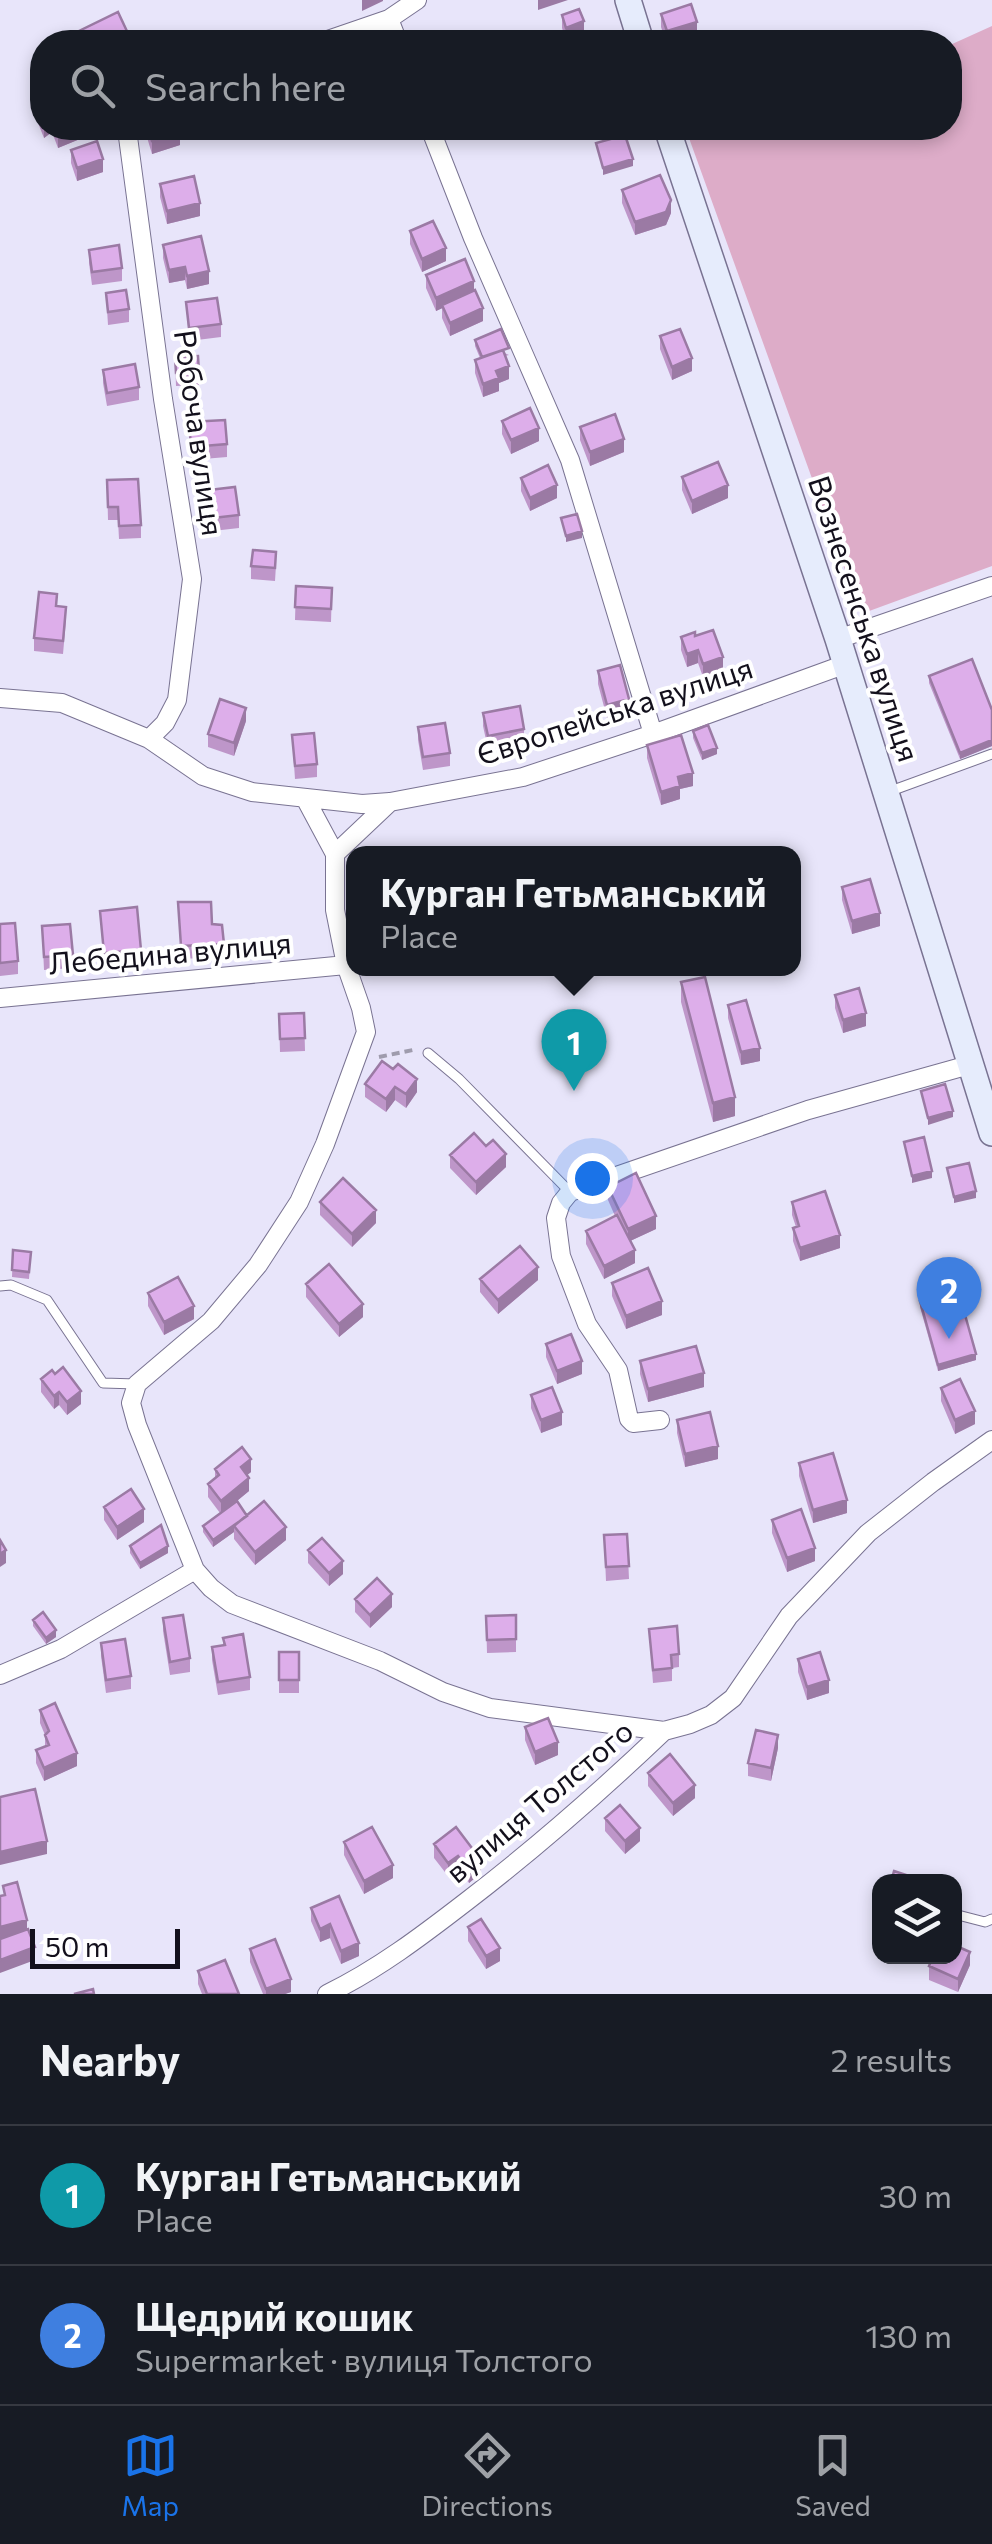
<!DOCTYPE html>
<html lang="en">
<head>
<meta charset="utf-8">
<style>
	:root { --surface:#171b24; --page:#242831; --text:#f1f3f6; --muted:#9ea1a6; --line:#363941; --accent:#1a73e8 }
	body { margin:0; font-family:Commissioner,sans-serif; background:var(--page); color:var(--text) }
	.controls { position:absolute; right:30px; bottom:30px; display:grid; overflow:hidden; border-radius:20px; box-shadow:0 5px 15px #0003 }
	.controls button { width:90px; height:90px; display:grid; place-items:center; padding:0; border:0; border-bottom:2px solid var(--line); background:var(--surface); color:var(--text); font:50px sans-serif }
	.scale { position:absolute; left:30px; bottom:25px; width:150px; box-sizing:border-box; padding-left:10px; border:5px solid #13101c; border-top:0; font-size:28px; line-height:35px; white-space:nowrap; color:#13101c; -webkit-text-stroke:8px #fff; paint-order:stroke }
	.you { position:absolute; left:592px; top:1178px; width:35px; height:35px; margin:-25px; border:8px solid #fff; border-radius:50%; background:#1a73e8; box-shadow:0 0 0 15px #1a73e833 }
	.badge { display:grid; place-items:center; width:65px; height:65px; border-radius:50%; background:var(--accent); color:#fff; font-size:32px; font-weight:700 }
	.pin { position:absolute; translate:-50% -82px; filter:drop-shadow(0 2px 5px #0008) }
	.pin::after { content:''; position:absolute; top:52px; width:35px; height:30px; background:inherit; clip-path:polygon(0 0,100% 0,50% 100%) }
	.popup { position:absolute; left:346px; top:846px; width:455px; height:130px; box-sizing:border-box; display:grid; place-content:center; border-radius:20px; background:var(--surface); filter:drop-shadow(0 2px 8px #0005); font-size:32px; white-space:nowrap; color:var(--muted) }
	.popup b { font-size:38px; color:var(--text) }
	.popup::after { content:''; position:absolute; left:50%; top:100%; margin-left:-20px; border:20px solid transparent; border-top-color:var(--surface) }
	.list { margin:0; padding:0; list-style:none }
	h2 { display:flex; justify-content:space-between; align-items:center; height:130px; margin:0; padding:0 40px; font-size:42px }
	h2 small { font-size:32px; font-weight:400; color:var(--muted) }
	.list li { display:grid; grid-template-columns:65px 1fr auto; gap:30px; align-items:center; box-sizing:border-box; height:140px; padding:0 40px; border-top:2px solid var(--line) }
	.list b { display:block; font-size:38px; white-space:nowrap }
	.list p { margin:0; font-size:32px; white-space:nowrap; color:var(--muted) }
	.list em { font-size:32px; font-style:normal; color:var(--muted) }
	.icon { flex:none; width:55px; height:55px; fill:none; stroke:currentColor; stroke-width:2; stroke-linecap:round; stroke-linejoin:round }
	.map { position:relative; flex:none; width:992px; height:1994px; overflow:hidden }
	.search { position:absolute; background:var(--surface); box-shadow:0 5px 15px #0003; left:30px; right:30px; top:30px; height:110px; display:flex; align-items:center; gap:25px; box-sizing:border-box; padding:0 35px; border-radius:40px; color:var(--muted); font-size:38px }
	.sheet { height:410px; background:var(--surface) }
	nav { display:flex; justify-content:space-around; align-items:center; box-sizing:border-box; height:140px; border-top:2px solid var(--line); background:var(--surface); font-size:28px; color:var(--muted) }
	nav a { display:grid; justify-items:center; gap:5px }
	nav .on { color:var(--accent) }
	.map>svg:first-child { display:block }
</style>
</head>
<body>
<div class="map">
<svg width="992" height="1994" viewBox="0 0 992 1994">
	<rect width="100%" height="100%" fill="#e8e5fa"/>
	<!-- green -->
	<path fill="#ddacc8" d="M992,26V566L861,614L689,138L720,128H950V45Z"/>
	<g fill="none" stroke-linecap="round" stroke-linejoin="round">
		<defs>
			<path id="lane" d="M888,792L992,754
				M428,1053L459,1079L570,1192
				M0,1286L11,1285L47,1300L103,1383L137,1384
				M954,1914L985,1922L992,1919"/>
			<path id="street" d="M389,19L398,42
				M322,42L389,19L417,0
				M133,128L128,137L163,399L192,579L177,700L165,723L149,739
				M430,128L473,238L570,460L653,734
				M838,639L992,586
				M0,698L62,703L149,739L203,776L252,792L362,804L390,802L523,777L653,734L846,664
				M305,798L335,854V910L346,965L361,1008L366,1032L325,1144L299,1202L258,1265L211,1321L137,1384L131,1403L137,1425L195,1570L211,1588L232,1604L380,1661L443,1692L490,1708L664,1731
				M335,854L390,802
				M0,998L346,965
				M660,1420L633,1423L629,1419L618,1370L587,1324L561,1256L556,1218L561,1203L570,1192L808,1110L969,1065
				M0,1675L61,1649L195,1570
				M327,1994C377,1970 423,1935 467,1901C536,1848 601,1791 664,1731L690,1724L711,1715L733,1698L789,1616L868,1533L933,1482L992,1440"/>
			<path id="secondary" d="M628,0L641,42
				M667,128L838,639L992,1133"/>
		</defs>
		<!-- lane casing -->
		<use href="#lane" stroke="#797392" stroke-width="11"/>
		<!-- street casing -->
		<use href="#street" stroke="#797392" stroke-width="20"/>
		<!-- secondary casing -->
		<use href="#secondary" stroke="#797392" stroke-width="28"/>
		<!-- path -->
		<path stroke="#9f9cad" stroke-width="4" stroke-dasharray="8 5" stroke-linecap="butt" d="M379,1057L413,1050"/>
		<!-- lane -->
		<use href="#lane" stroke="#fff" stroke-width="9"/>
		<!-- street -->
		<use href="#street" stroke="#fff" stroke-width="18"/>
		<!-- secondary -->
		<use href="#secondary" stroke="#e6ecfc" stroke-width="25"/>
	</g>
	<!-- wall -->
	<path fill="#be96c9" d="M661,14L697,35L673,42H666L661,27Z
		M562,15L584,34L566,41L562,28Z
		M42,102V128H92V134L58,148L52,132L44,138L36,118V105Z
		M146,128H179L180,145L152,154L146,134Z
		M71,150L103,172L77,181L71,163Z
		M160,184L200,216L167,224L160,197Z
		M622,190L671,213L666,225L635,235L622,203Z
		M410,231L446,261L422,272L410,244Z
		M163,245L209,284L187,289L185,280L169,283L163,258Z
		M89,250L122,268V281L92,285L89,263Z
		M426,275L483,321L450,336L442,318V308L436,311L426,288Z
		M106,293L129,309V322L108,325Z
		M186,302L221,324V337L189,341Z
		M660,336L692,371L672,380L660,349Z
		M475,340L509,355L505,356L509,379L499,383V391L483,397L475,373V360L480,358L475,346Z
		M198,356L199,385L176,386L175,357Z
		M103,370L139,387V400L107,406L103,383Z
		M502,421L539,441L511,454L502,434Z
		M189,422L227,444V457L191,460Z
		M580,427L624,452L590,466L580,440Z
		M682,477L728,498L692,514L682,490Z
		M521,478L557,498L530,511L521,491Z
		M107,480L141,525V538L119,539L118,520H108Z
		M200,491L239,515V528L204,532Z
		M276,565L275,581L251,579V566Z
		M296,586L332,588L331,622L295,620Z
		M57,606L66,620L63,654L34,651V638Z
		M681,637L723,670L703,677L698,663L687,667L681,650Z
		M598,671L629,712L607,718L598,684Z
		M929,676L992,710V746L960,759L929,683Z
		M483,713L524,729V742L488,749L483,726Z
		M246,721L234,756L208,747V734Z
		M418,727L450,753V766L423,770L418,740Z
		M693,731L717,754L702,760L693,738Z
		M292,735L317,764V777L295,779Z
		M647,745L693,786L680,789V799L661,805L647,758Z
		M842,887L880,926L852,934L842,900Z
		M178,902L212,924L224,944V957L181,959Z
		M100,911L141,950V963L104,966Z
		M0,924L18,961V974L0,976Z
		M42,926L73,955V968L44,970Z
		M681,982L735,1116L713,1122L681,1002Z
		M835,995L866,1026L843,1033L835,1008Z
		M728,1005L760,1061L741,1065L728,1018Z
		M304,1013L305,1051L280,1052L279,1014Z
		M393,1069L417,1092L406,1108L395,1100L386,1112L365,1097V1084Z
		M486,1146L506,1167L476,1195L450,1168V1155Z
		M608,1187L656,1229L630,1241L635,1263L604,1279L586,1244V1231L615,1216L608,1200Z
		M320,1202L376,1223L352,1247L320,1215Z
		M792,1202L840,1248L800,1261L793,1241V1228L796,1227L792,1215Z
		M13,1250L31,1252L29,1279L12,1277Z
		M480,1279L538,1280L498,1314L480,1292Z
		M612,1283L662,1315L626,1329L612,1296Z
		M306,1284L363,1317L339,1337L306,1297Z
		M148,1293L194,1319L164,1335L148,1306Z
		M920,1301L976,1360L938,1371L920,1307Z
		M546,1344L582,1374L557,1384L546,1357Z
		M640,1361L704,1387L648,1402L640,1374Z
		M41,1379L81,1404L67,1415L59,1405L54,1409L41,1392Z
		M941,1388L975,1424L955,1434L941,1401Z
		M531,1395L562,1425L541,1433L531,1408Z
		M677,1420L718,1459L685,1467L677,1433Z
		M799,1463L847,1513L813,1523L799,1476Z
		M215,1469L251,1472L247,1475L249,1491L237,1501L247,1515L286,1540L255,1565L234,1539V1532L213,1547L203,1532V1526L220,1513L208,1497V1484L215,1479Z
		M104,1507L144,1522L117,1540L104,1520Z
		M772,1520L815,1561L787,1572L772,1533Z
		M627,1534L629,1579L606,1581L604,1535Z
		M130,1546L168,1553L140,1569L130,1553Z
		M308,1550L343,1574L329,1586L308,1563Z
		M355,1599L392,1607L370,1628L355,1612Z
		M516,1615V1652L487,1653L486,1616Z
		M163,1618L190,1658V1672L170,1675L163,1631Z
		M33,1620L56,1637L46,1644L33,1626Z
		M649,1629L679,1654V1667L672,1668V1681L653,1683Z
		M223,1638L250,1677V1690L218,1695L212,1660V1647L223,1645Z
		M101,1643L131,1676V1689L106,1693L101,1656Z
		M279,1652H299V1693H279Z
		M798,1659L829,1693L807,1700L798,1672Z
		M40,1710L77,1766L44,1781L36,1763V1750L45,1746V1735L40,1723Z
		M525,1727L558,1755L535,1765L525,1740Z
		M778,1748L771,1781L748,1776V1763Z
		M648,1773L695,1798L673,1816L648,1786Z
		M605,1818L640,1841L625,1854L605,1831Z
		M456,1827L481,1873L469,1883L458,1869L448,1876L434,1858V1844Z
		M344,1842L393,1878L364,1894L344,1855Z
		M339,1896L359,1956L341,1964L330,1938L320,1942L311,1921V1908Z
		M468,1927L500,1961L486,1969L468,1941Z
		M250,1949L291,1992L285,1994H263L250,1962Z
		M970,1965L958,1992L929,1980V1966Z
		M198,1971L239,1994H202L198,1984Z"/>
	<!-- shaded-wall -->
	<path fill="#9b7aa4" d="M362,0H383V1L362,11Z
		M538,0H568L538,10Z
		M584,21V34L566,41V28Z
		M697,22V35L673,42H667V31Z
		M44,128H52V132L44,138Z
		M76,128H92V134L58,148V135Z
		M180,132V145L152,154V141Z
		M103,159V172L77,181V168Z
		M633,159V166L603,175V168Z
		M671,200V213L666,225L635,235V222Z
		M200,203V216L167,224V211Z
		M446,248V261L422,272V259Z
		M185,267V280L169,283V270Z
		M209,271V284L187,289V276Z
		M474,281V294L436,311V298Z
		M483,308V321L450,336V323Z
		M692,358V371L672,380V367Z
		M509,366V379L499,383V391L483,397V384L496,371Z
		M539,428V441L511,454V440Z
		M624,439V452L590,466V452Z
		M557,485V498L530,511V498Z
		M728,485V498L692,514V501Z
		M582,531V538L566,542V536Z
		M698,650V663L687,667V654Z
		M723,657V670L703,677V664Z
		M629,699V712L607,718V705Z
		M246,708V721L234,756V743Z
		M992,740V746L960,759V753Z
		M717,748V754L702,760V753Z
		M693,773V786L680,789V799L661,805V792L678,777Z
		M880,913V926L852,934V921Z
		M866,1013V1026L843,1033V1020Z
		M760,1048V1061L741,1065V1052Z
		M417,1079V1092L406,1108V1094Z
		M395,1087V1100L386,1112V1099Z
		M735,1097V1116L713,1122V1103Z
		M953,1111V1117L928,1125V1118Z
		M506,1154V1167L476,1195V1182Z
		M932,1171V1178L912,1183V1176Z
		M976,1191V1198L954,1203V1197Z
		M376,1210V1223L352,1247V1234Z
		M656,1216V1229L628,1242V1229Z
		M840,1235V1248L800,1261V1248Z
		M635,1250V1263L604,1279V1266Z
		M538,1267V1280L498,1314V1300Z
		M662,1301V1315L626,1329V1316Z
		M363,1304V1317L339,1337V1324Z
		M194,1306V1319L164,1335V1322Z
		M976,1354V1360L938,1371V1365Z
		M582,1361V1374L557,1384V1371Z
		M704,1373V1387L648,1402V1389Z
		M81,1391V1404L67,1415V1402Z
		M59,1392V1405L54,1409V1396Z
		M975,1411V1424L955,1434V1420Z
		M562,1412V1425L541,1433V1420Z
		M718,1446V1459L685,1467V1454Z
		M251,1459V1472L241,1480V1467Z
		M249,1478V1491L221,1514V1501Z
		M847,1500V1513L813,1523V1510Z
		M144,1509V1522L117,1540V1527Z
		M247,1516L234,1526V1532L213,1547V1540Z
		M286,1527V1540L255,1565V1552Z
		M168,1546V1553L140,1569V1563Z
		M815,1548V1561L787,1572V1558Z
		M6,1550V1563L0,1567V1554Z
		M343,1561V1574L329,1586V1573Z
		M392,1594V1607L370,1628V1615Z
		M56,1630V1637L46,1644V1638Z
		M829,1680V1693L807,1700V1687Z
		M778,1735V1748L771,1781V1768Z
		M558,1742V1755L535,1765V1752Z
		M77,1753V1766L44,1781V1768Z
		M695,1785V1798L673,1816V1803Z
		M640,1828V1841L625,1854V1841Z
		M47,1841V1854L0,1865V1852Z
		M458,1856V1869L448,1876V1863Z
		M481,1860V1873L469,1883V1870Z
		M393,1865V1878L364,1894V1881Z
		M27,1920V1933L0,1940V1927Z
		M330,1924V1938L320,1942V1929Z
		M359,1943V1956L341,1964V1951Z
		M35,1947V1960L0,1973V1960Z
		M500,1948V1961L486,1969V1956Z
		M970,1952V1965L958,1992V1979Z
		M291,1979V1992L285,1994H266V1989Z"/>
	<!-- building -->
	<path fill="#ddaeea" stroke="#9b7aa4" stroke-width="2.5" d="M691,4L697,22L667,31L661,14Z
		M579,9L584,21L566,28L562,15Z
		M118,12L132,42H85L79,31Z
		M705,35L707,42H682Z
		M42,102V121L36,105Z
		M56,128H76L58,135Z
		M148,128H179L180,132L152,141Z
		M625,135L633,159L603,168L596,143Z
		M97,141L103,159L77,168L71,150Z
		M660,175L671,200L666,212L635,222L622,190Z
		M194,176L200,203L167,211L160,184Z
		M433,221L446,248L422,259L410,231Z
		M201,236L209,271L187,276L185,267L169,270L163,245Z
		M119,245L122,268L92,272L89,250Z
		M465,259L474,281L436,298L426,275Z
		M126,290L129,309L108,312L106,293Z
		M475,290L483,308L450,323L442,305Z
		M217,298L221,324L189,328L186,302Z
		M501,329L509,348L482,357L475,340Z
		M680,329L692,358L672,367L660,336Z
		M503,350L509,366L496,371L499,378L483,384L475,360Z
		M198,356L199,372L176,373L175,357Z
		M135,364L139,387L107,393L103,370Z
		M530,408L539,428L511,440L502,421Z
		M615,414L624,439L590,452L580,427Z
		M225,420L227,444L191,447L189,422Z
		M718,462L728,485L692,501L682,477Z
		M548,465L557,485L530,498L521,478Z
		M138,479L141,525L119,526L118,507H108L107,480Z
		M235,487L239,515L204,519L200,491Z
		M577,514L582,531L566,536L561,518Z
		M253,550L276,552L275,568L251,566Z
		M296,586L332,588L331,609L295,607Z
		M39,592L57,594L56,606L66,607L63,641L34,638Z
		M713,630L723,657L703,664L698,650L687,654L681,637L695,632V636Z
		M972,659L992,710V740L960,753L929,676Z
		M620,665L629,699L607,705L598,671Z
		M220,699L246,708L234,743L208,734Z
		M520,706L524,729L488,736L483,713Z
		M445,723L450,753L423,757L418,727Z
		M708,725L717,748L702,753L693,731Z
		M314,733L317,764L295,766L292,735Z
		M681,735L693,773L678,777L680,786L661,792L647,745Z
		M870,879L880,913L852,921L842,887Z
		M178,902H211L212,924L222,925L224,944L181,946Z
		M137,907L141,950L104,953L100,911Z
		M15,923L18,961L0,963V924Z
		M70,924L73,955L44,957L42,926Z
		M705,977L735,1097L713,1103L681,982Z
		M859,988L866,1013L843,1020L835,995Z
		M746,1000L760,1048L741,1052L728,1005Z
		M304,1013L305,1038L280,1039L279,1014Z
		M382,1061L393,1069L398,1064L417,1079L406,1094L395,1087L386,1099L365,1084Z
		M945,1084L953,1111L928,1118L921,1091Z
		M474,1133L486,1146L493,1140L506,1154L476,1182L450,1155Z
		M924,1137L932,1171L912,1176L904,1142Z
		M969,1163L976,1191L954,1197L947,1168Z
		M636,1173L656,1216L628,1229L608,1187Z
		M343,1178L376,1210L352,1234L320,1202Z
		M825,1191L840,1235L800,1248L793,1228L799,1226L792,1202Z
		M617,1215L635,1250L604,1266L586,1231Z
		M520,1246L538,1267L498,1300L480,1279Z
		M13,1250L31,1252L29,1272L12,1270Z
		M329,1264L363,1304L339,1324L306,1284Z
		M648,1268L662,1301L626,1316L612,1283Z
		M178,1277L194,1306L164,1322L148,1293Z
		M958,1290L976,1354L938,1365L920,1301Z
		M571,1334L582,1361L557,1371L546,1344Z
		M696,1346L704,1373L648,1389L640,1361Z
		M63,1367L81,1391L67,1402L59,1392L54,1396L41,1379L52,1370L55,1374Z
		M960,1379L975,1411L955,1420L941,1388Z
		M552,1387L562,1412L541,1420L531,1395Z
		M710,1412L718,1446L685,1454L677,1420Z
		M242,1447L251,1459L241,1467L249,1478L221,1501L208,1484L219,1475L215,1469Z
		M833,1453L847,1500L813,1510L799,1463Z
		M131,1489L144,1509L117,1527L104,1507Z
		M237,1501L247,1516L213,1540L203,1526Z
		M264,1501L286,1527L255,1552L234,1526Z
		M801,1509L815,1548L787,1558L772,1520Z
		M161,1525L168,1546L140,1563L130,1546Z
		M627,1534L629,1566L606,1567L604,1535Z
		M322,1538L343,1561L329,1573L308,1550Z
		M0,1540L6,1550L0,1554Z
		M377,1578L392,1594L370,1615L355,1599Z
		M43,1612L56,1630L46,1638L33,1620Z
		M183,1615L190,1658L170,1662L163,1618Z
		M516,1615V1639L487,1640L486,1616Z
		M677,1626L679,1654L671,1655L672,1668L653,1670L649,1629Z
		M243,1634L250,1677L218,1682L212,1647L225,1645L223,1638Z
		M125,1639L131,1676L106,1680L101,1643Z
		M279,1652H299V1680H279Z
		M820,1652L829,1680L807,1687L798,1659Z
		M55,1703L77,1753L44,1768L36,1750L49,1745L45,1735L49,1731L40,1710Z
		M548,1718L558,1742L535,1752L525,1727Z
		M756,1730L778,1735L771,1768L748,1763Z
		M670,1754L695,1785L673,1803L648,1773Z
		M35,1789L47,1841L0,1852V1797Z
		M620,1805L640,1828L625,1841L605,1818Z
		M372,1827L393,1865L364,1881L344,1842Z
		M456,1827L481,1860L469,1870L458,1856L448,1863L434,1844Z
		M894,1871L927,1882H891Z
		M17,1882L27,1920L0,1927V1896L5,1895L3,1886Z
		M339,1896L359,1943L341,1951L330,1924L320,1929L311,1908Z
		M481,1919L500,1948L486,1956L468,1927Z
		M28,1929L35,1947L0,1960V1939Z
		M275,1939L291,1979L266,1989L250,1949Z
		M954,1945L970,1952L958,1979L929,1966L933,1956H954Z
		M225,1960L239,1994H207L198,1971Z
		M93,1989L94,1994H74Z"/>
	<g text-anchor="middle" stroke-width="8" stroke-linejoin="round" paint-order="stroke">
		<!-- street labels -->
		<g font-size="30" fill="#13101c" stroke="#fff">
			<text transform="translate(198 433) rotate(82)" y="10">Робоча вулиця</text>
			<text transform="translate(863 619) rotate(72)" y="10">Вознесенська вулиця</text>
			<text transform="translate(615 712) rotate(-18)" y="10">Європейська вулиця</text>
			<text transform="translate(170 954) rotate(-5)" y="10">Лебедина вулиця</text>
			<text transform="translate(540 1802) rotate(-40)" y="10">вулиця Толстого</text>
		</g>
	</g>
</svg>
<div class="controls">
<button><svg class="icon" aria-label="layers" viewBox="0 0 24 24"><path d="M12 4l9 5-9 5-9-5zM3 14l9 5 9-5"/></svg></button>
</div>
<div class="scale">50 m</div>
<div class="you"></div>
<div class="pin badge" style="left:574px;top:1091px;background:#0f9aa8">1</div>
<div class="popup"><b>Курган Гетьманський</b>Place</div>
<div class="pin badge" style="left:949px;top:1339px;background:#3f7fe0">2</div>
<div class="search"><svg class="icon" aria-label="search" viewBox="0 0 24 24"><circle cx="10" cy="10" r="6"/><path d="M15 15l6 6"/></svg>Search here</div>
</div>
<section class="sheet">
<h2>Nearby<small>2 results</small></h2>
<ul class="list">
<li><span class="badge" style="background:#0f9aa8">1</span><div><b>Курган Гетьманський</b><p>Place</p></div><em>30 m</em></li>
<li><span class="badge" style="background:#3f7fe0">2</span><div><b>Щедрий кошик</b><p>Supermarket · вулиця Толстого</p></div><em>130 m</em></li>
</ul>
</section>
<nav>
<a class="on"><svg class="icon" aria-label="map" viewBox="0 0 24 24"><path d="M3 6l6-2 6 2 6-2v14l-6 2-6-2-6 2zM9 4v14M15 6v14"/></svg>Map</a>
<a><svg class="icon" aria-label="directions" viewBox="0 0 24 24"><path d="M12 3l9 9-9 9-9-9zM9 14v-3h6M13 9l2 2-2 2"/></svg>Directions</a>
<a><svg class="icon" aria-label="saved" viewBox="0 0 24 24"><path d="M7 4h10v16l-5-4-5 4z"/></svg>Saved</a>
</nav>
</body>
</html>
